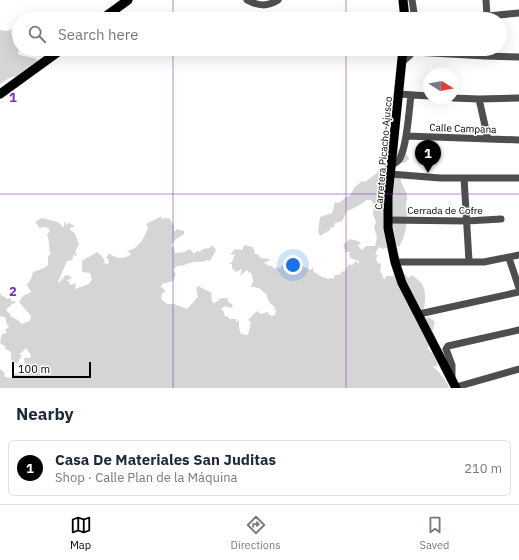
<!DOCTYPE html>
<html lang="en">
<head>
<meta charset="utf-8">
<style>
	:root { --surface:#fff; --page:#f6f6f7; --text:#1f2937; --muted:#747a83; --line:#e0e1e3; --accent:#000 }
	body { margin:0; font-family:"IBM Plex Sans",sans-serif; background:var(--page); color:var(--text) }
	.compass { position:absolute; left:423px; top:68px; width:36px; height:36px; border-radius:50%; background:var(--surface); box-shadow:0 4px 16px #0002; rotate:101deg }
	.scale { position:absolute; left:12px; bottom:10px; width:79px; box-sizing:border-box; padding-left:4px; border:2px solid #000; border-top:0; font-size:11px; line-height:14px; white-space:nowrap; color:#000; -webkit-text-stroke:3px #fff; paint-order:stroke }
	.you { position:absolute; left:293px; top:265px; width:14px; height:14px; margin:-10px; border:3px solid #fff; border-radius:50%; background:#1a73e8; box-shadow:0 0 0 6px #1a73e833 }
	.badge { display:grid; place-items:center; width:26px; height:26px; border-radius:50%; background:var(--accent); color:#fff; font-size:13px; font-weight:700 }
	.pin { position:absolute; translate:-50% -33px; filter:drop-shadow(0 1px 2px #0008) }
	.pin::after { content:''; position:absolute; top:21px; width:14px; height:12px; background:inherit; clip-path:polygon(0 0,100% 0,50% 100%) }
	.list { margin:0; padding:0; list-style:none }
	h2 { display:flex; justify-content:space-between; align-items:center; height:52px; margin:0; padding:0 16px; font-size:17px }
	h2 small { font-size:13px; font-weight:400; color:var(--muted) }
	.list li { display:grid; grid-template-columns:26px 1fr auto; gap:12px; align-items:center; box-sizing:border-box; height:56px; margin:0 8px 8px; padding:0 8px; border:1px solid var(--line); border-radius:6px }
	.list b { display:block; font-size:15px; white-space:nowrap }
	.list p { margin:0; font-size:13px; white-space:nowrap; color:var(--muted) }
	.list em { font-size:13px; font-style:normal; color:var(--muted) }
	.icon { flex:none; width:22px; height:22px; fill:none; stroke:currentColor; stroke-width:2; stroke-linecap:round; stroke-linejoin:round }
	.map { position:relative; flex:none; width:519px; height:388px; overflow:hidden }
	.search { position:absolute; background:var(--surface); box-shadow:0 4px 16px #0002; left:12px; right:12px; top:12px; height:44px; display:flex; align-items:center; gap:10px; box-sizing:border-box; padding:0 14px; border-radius:22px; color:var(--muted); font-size:15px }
	.sheet { height:116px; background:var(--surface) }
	nav { display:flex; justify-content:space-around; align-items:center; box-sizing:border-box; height:56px; border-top:1px solid var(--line); background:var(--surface); font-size:11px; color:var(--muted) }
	nav a { display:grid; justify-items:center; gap:2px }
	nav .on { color:var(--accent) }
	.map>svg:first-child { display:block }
</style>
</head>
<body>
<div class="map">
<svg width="519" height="388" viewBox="0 0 519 388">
	<rect width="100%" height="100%" fill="#fff"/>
	<!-- green -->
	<path fill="#d5d5d5" d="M12,29L11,33L18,35C18,41 20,48 18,54L20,55L37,59V64L27,68L20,75L9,78L0,84V30L7,31Z
		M401,148L405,151L409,159L405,163L395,161V179L399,175H401C399,184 406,188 407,196C408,199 406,202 406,205C406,208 407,211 407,214C407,226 405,237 399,247L396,245L383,249L379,247L375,254L378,255L376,259L378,264L379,263L381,264L380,272L382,274L384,280L386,276H393L397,272L406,275L408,278L413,275C415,278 420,281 422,284C427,293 426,309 420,316L425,319L429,317L435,322L432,332L433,345L429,346L427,350L430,349V353L433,351L438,361L437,366H434L433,367C438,370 447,381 449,388H0V369L4,372L5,377L13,378V374L19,373L20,370L25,368L24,358H30L31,355L26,348L19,355H22L17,364L11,359V352L5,349V346L1,344L0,342L2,334L7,333L5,330L9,327L7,324L5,317L0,316V293L2,296L5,297L7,299L11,298V301L17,302L12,304L6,310L11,315L10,316L19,321L21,324L30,321L31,316L19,302L23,296L31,292L27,285L31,279L33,272L44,268L48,265V256L51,254C48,249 50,241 47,235L50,230L46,227L39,228L38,225L35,222L42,218L58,222L64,228V221L66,225L69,223L75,226L70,228L71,231L74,232L79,244L75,252L77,255L75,256L74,254L72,260L67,261L58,282H60L62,278L63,280L64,276L68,275L72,278L66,281H69L70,285L76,283L75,289L89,284L90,282L92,280L90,273L82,272V261L97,252L101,255L105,261L103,263L109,264L108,261L109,260L106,258L109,253C115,259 125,260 131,254L127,251C139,249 144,238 148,228L146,224L162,216L161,219L165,218L170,219L174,226V232L177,229L184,231V234L175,240L171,245L174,248L175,253L184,252L190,249L194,254L197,251L200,252L203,249L210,248L212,245L216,250L210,261L207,260C203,263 199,261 194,262C188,263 183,266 177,266L173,270L176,274L173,281L162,284L160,288L162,287L166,292L162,293L161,299L167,304H174L187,309L198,297L196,289L198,286L212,293L211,295L212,302L215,303L221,298H227L229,303L233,304L231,308L225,306L221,309L224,312L225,317L227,316L230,319H236V322L239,320V328L241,334L248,335L251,322L248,320L257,311L261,314L267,312L271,316L275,315L276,311L274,306C269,304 267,298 266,293H264C261,288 257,287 251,287L253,281L251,272L249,273L247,270L240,276L242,269L236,272L232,268V264H229L232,262L233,259L235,254L230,255L235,249L242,250L244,245L253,247L255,254L259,255L260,258L271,259L264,263L269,266H272L274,269L276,267L280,268L286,262L292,266L295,262L298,266H303L310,270L313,268L314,272C319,275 325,280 332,278L333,279L335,275H340L342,271L344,272L349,264L352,265L356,261L359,264V261L350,258L349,253L352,252H346L343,245L350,239L361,242L358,246L362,250L366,246H375L377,237L374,227L376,222L373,214L374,204L371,200H365L366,201C363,203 351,210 347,211L342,221L335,223L334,227L330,228V230L320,236L318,231L320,217L332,213L335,202L339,203L346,197L350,196L354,188L362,181L365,182C370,178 375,175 380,170C388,163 391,153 401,148Z"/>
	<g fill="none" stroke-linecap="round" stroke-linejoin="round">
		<defs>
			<path id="major" d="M403,0L405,19
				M102,19L128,0
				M403,49L388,196V228L395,262L402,283L456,388
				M0,94L62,49"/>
		</defs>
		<!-- major casing -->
		<use href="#major" stroke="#dbdbdb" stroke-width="10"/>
		<!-- minor -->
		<path stroke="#4e4e4e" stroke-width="7" d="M247,0C258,6 267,7 278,0
			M412,0L415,19
			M486,0L487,16
			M458,19L519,13
			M414,52L485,56L519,57
			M402,62L410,55L414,49
			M399,94L429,96
			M453,98L479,99L519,98
			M479,99L488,139
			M406,136L519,140
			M391,165C394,164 397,162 399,160C407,148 409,110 411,95
			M390,174L440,178H519
			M464,178L469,261
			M388,220L467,221L501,219
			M509,258L519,288
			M395,262H484L519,255
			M419,314L519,292
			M452,379V365L446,349L448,346L519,330
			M456,387L519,369"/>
		<!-- major -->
		<use href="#major" stroke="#000" stroke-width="9"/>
	</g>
	<!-- grid -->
	<path fill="none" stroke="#7b2cbf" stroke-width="1" stroke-opacity="0.55" d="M173,0V19M346,0V19M173,49V388M346,49V388M0,194H519"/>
	<g text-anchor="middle" stroke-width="3" stroke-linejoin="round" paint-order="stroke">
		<!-- street labels -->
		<g font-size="10" fill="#000" stroke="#fff">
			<text transform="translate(463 128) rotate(2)" y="4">Calle Campana</text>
			<text transform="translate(383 153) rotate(-85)" y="4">Carretera Picacho-Ajusco</text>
			<text x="445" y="214">Cerrada de Cofre</text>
		</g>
	</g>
	<g font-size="13" text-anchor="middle" font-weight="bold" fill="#7b2cbf" stroke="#fff" stroke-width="3" stroke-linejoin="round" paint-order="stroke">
		<text x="13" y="102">1</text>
		<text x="13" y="296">2</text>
	</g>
</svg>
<svg class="compass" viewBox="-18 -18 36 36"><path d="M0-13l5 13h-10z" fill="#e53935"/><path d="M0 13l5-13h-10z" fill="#747a83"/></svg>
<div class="scale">100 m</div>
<div class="you"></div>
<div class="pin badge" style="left:428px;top:173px">1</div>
<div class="search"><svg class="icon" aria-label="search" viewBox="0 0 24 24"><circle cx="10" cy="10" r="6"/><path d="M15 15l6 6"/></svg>Search here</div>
</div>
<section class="sheet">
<h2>Nearby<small></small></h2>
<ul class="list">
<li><span class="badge">1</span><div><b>Casa De Materiales San Juditas</b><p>Shop · Calle Plan de la Máquina</p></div><em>210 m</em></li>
</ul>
</section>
<nav>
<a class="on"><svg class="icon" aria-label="map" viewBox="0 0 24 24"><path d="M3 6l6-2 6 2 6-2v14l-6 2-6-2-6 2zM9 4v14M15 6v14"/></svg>Map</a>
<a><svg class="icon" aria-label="directions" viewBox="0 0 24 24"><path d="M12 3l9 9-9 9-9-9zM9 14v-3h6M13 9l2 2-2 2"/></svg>Directions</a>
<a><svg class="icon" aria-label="saved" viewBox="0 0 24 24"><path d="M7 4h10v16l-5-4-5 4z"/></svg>Saved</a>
</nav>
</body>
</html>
